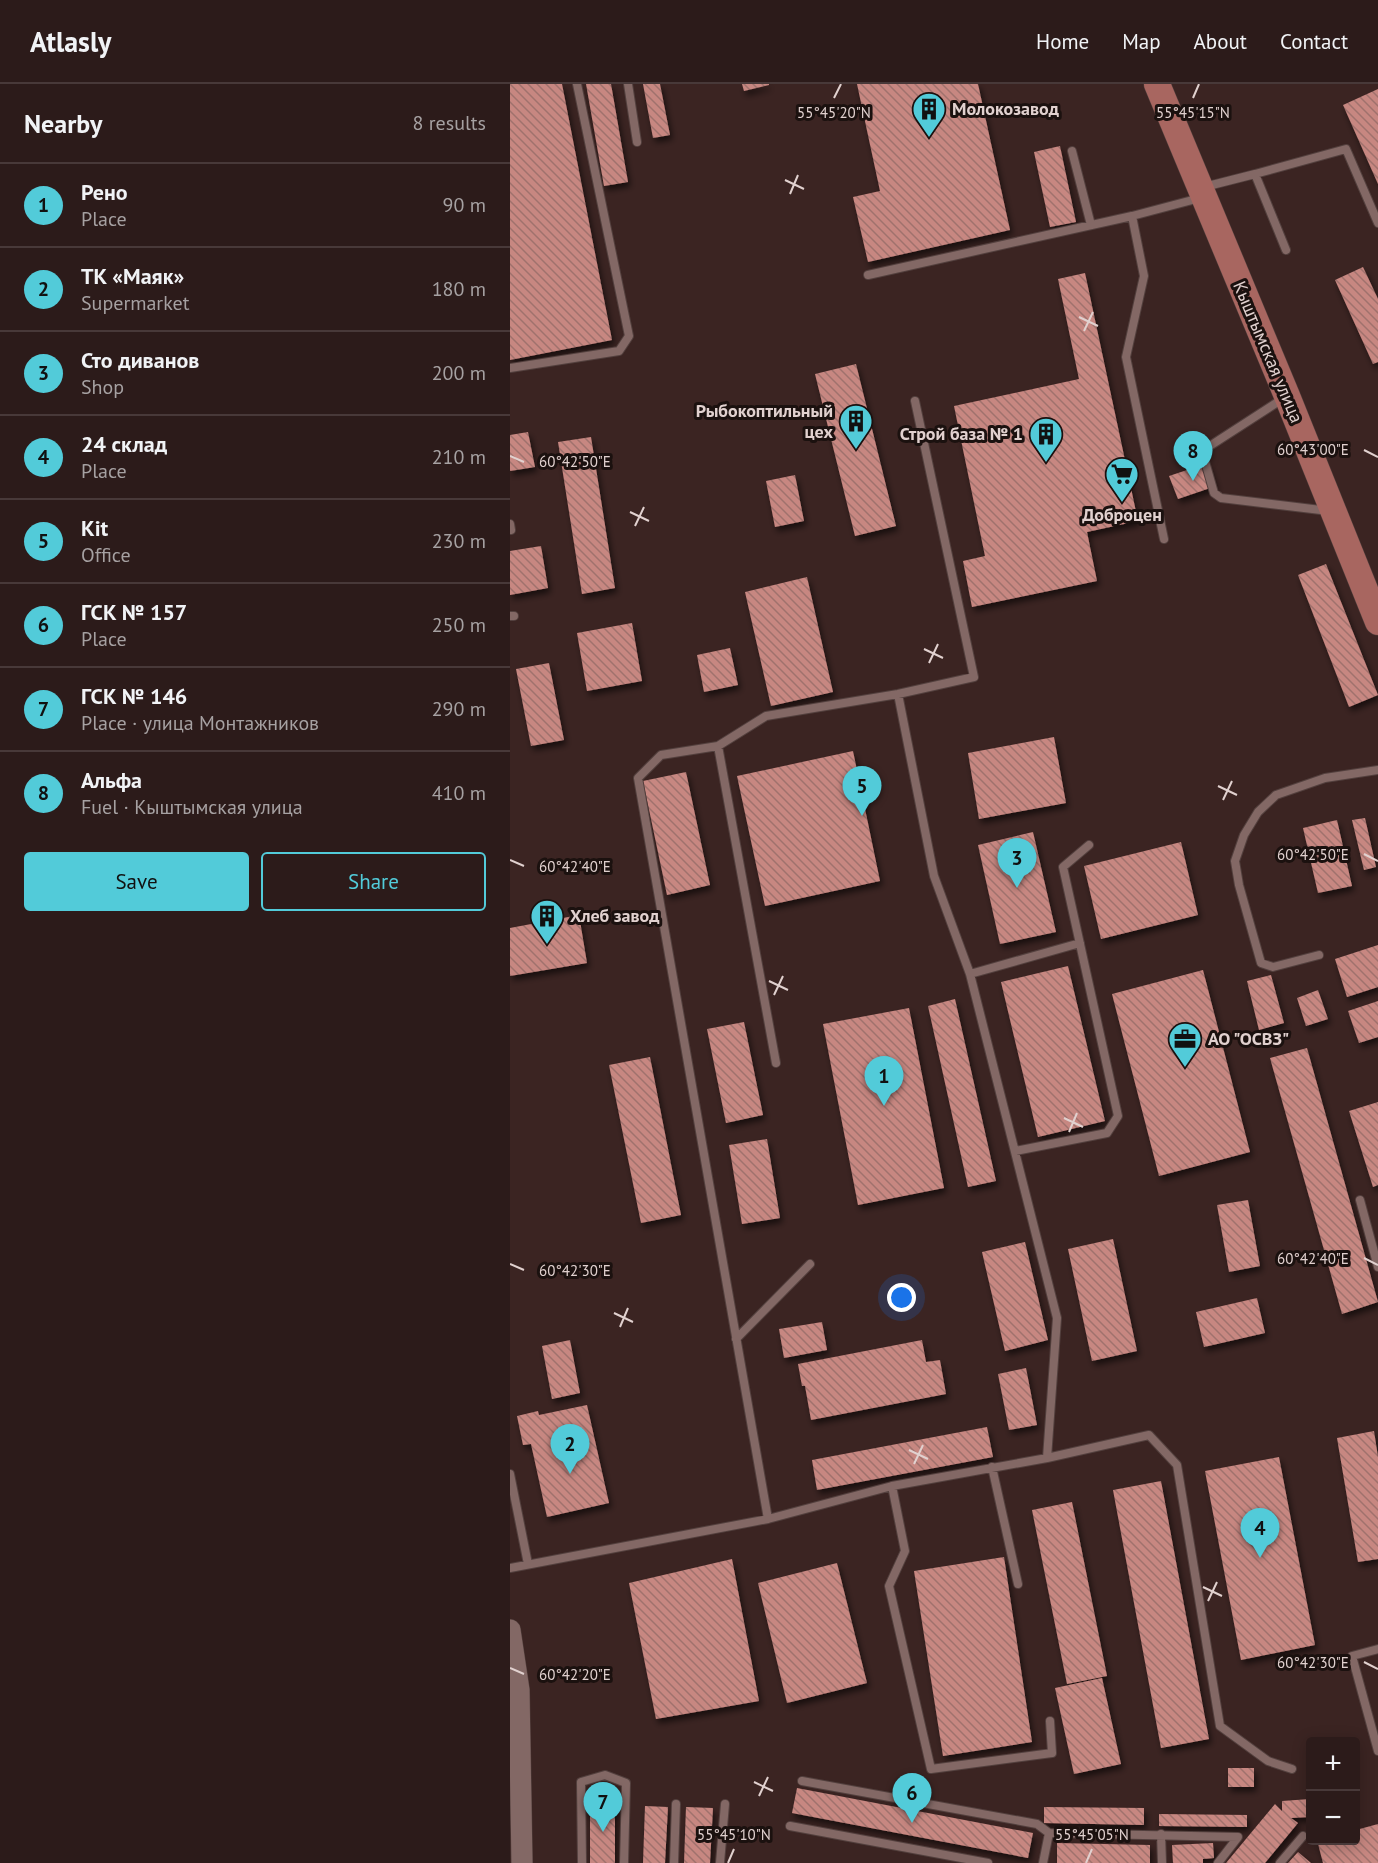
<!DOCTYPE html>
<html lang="en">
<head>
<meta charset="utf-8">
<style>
	:root { --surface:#2c1b1a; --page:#342423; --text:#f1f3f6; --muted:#a6a1a2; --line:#483939; --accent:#52cbd9 }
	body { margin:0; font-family:"PT Sans",sans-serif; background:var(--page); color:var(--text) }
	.controls { position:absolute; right:18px; bottom:18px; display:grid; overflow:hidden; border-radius:6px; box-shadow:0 3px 15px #0003 }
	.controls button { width:54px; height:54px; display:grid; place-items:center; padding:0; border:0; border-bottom:2px solid var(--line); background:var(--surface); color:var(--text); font:30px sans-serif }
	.you { position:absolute; left:392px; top:1214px; width:21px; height:21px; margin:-15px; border:4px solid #fff; border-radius:50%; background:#1a73e8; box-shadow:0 0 0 9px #1a73e833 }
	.badge { display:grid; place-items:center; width:39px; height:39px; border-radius:50%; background:var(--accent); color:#111; font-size:20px; font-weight:700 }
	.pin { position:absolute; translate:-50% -50px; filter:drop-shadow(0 2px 3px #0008) }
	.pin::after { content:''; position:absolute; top:32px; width:21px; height:18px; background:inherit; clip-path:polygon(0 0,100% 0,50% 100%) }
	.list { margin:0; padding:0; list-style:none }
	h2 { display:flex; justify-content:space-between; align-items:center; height:78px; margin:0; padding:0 24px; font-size:26px }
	h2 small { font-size:20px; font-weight:400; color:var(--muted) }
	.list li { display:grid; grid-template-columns:39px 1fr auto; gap:18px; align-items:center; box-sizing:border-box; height:84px; padding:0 24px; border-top:2px solid var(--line) }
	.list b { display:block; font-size:22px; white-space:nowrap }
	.list p { margin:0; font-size:20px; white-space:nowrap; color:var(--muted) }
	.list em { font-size:20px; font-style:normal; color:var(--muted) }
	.actions { display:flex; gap:12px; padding:18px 24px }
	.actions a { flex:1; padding:14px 0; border:2px solid var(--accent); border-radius:6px; text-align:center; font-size:21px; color:var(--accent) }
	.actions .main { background:var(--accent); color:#111 }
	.map { position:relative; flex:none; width:868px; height:1779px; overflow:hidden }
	header { display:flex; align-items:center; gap:36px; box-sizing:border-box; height:84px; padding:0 30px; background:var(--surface); border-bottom:2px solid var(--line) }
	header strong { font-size:28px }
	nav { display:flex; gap:33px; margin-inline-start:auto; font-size:21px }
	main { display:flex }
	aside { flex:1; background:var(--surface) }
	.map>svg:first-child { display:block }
</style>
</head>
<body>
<header>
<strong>Atlasly</strong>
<nav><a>Home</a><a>Map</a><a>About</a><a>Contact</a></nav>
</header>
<main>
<aside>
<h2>Nearby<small>8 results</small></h2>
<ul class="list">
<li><span class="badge">1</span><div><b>Рено</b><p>Place</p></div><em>90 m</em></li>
<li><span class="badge">2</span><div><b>ТК «Маяк»</b><p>Supermarket</p></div><em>180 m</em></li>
<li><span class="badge">3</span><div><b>Сто диванов</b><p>Shop</p></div><em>200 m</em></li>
<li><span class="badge">4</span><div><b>24 склад</b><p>Place</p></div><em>210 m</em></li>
<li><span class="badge">5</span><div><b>Kit</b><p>Office</p></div><em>230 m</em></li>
<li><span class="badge">6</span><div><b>ГСК № 157</b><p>Place</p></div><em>250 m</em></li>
<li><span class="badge">7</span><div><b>ГСК № 146</b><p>Place · улица Монтажников</p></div><em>290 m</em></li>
<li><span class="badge">8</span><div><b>Альфа</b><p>Fuel · Кыштымская улица</p></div><em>410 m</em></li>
</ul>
<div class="actions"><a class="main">Save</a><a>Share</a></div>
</aside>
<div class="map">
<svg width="868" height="1779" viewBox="0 0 868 1779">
	<defs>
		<pattern id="building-back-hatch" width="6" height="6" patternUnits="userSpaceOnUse" patternTransform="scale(1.5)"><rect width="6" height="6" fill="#c78781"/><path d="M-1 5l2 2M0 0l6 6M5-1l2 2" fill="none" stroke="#a0716d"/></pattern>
		<filter id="shadow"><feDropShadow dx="2.5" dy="4.5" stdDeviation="3" flood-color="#0009"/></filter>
	</defs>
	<rect width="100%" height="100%" fill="#3b2422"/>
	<!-- building -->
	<path fill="url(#building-back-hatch)" filter="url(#shadow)" d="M0,0H52L102,256L0,276Z
		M76,0H101L118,98L94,102Z
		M133,0H150L160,51L143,54Z
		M232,0H259V1L234,7Z
		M347,0H468L500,146L358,178L343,113L370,107Z
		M868,5V100L833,21Z
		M550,62L566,138L540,143L524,68Z
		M853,183L868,215V278L863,280L825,196Z
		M575,189L628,437L577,448L587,497L462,523L453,477L475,472L444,322L569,295L548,195Z
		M346,280L386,442L345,452L305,290Z
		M18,348L25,383L0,387V351Z
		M81,353L105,504L72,510L48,358Z
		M698,379L706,402L668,415L659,392Z
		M285,391L294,437L265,443L256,397Z
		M31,462L38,504L0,511V467Z
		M816,480L868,611L839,623L788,491Z
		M297,493L323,608L261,622L235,508Z
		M122,539L132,597L77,607L67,549Z
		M220,564L228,601L194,608L187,571Z
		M39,579L54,656L21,662L6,585Z
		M544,653L556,719L469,735L458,669Z
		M343,667L370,797L255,822L227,692Z
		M176,688L200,801L157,811L133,697Z
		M855,734L866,783L854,786L842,736Z
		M827,736L842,802L808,809L793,744Z
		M523,748L546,848L490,860L468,761Z
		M671,758L688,831L591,855L574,782Z
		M69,831L77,879L0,892V844Z
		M868,861V903L837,913L825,875Z
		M558,882L595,1037L528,1053L491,898Z
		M693,886L740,1068L649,1092L602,910Z
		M761,891L774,939L749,946L737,897Z
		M808,906L818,935L796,942L787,914Z
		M445,915L486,1097L458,1103L418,922Z
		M868,917V953L849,959L838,927Z
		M399,924L434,1104L348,1121L313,940Z
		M234,938L253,1031L216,1039L197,945Z
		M797,964L868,1218L832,1230L760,974Z
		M140,973L171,1131L131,1139L99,981Z
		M868,1018V1101L863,1103L839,1027Z
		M257,1055L270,1134L232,1140L219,1061Z
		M738,1116L750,1182L719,1188L707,1121Z
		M603,1155L627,1267L582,1277L558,1165Z
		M515,1158L538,1256L495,1267L472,1168Z
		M747,1214L755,1249L694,1263L686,1228Z
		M312,1238L317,1266L274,1274L269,1245Z
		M60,1256L70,1309L42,1315L32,1262Z
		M412,1256L416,1278L430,1276L436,1310L301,1336L295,1302H292L288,1280Z
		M516,1284L527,1341L499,1346L488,1290Z
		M77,1321L99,1419L37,1433L21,1360L13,1361L7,1332L28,1327L29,1331Z
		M477,1343L483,1373L307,1406L302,1376Z
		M864,1347L868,1373V1475L848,1478L827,1354Z
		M769,1373L805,1561L731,1576L695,1387Z
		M651,1397L699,1655L651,1664L603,1406Z
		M562,1418L597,1592L557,1600L522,1426Z
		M494,1473L522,1658L433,1672L404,1487Z
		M222,1475L249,1617L146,1635L119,1499Z
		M327,1479L357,1599L277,1619L248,1499Z
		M592,1594L611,1680L564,1690L545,1604Z
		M718,1684H744V1703H718Z
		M287,1704L523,1749L518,1774L282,1729Z
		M800,1715V1733L781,1734L788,1739L755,1779H716L765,1720L772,1727V1717Z
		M80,1716H105V1779H80Z
		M135,1722L158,1723L155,1779H133Z
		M176,1723L203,1724L200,1779H174Z
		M534,1723L634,1724V1741L534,1739Z
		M649,1730L737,1731V1743L649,1742Z
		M868,1740V1779H813L807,1756H846V1746Z
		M547,1759L640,1761V1779H547Z
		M703,1759L704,1774L693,1775V1779H663L662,1761Z
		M788,1768L801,1779H778Z"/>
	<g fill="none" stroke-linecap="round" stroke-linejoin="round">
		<defs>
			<path id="service" d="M118,0L127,58
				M562,67L581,141
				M745,90L836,65L868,139
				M694,103L745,90L776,166
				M622,132L634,192L616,273L654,455
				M358,191L622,132L690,114
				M0,284L109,267L119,252L67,0
				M774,314L692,367L704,409L711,414L819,427
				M0,440L1,446
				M0,532H4
				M388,610L424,792L460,890L547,1234L537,1374
				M208,662L151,671L128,694L258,1435
				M809,871L763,883L751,879L729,801L725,777L734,751L748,728L766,711L815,694L868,686
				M460,890L570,859
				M266,979L208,662L256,632L388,610L464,593L405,317
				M505,1067L597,1049L608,1032L553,783L579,761
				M850,1116L868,1183
				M226,1255L300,1180
				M482,1383L508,1500
				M0,1390L18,1480
				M382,1402L395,1467L379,1502L421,1685L542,1669L540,1637
				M0,1484L258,1435L382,1402L537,1374L639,1351L667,1381L710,1642L758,1677L782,1685
				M868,1565L842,1572L868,1667
				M292,1697L527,1740L539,1749L728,1753L708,1779
				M280,1742L478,1779
				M651,1750L652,1779
				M72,1779L71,1698L95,1691L116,1699L114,1779
				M164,1779L166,1720
				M210,1779L215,1720
				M533,1779L539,1749
				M770,1779L793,1752"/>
			<path id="tertiary" d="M0,1546L9,1606L12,1779"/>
			<path id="primary" d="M647,0L777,312L868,538"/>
		</defs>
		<!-- service casing -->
		<use href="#service" stroke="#53403e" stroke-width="10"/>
		<!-- tertiary casing -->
		<use href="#tertiary" stroke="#53403e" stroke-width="22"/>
		<!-- primary casing -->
		<use href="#primary" stroke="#53403e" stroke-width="27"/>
		<!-- service -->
		<use href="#service" stroke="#836865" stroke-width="8"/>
		<!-- tertiary -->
		<use href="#tertiary" stroke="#836865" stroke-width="21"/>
		<!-- primary -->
		<use href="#primary" stroke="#a86660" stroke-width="26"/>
	</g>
	<!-- ticks -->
	<path fill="none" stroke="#e1d1cf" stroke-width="2" d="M324,14L331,0M683,14L689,0M275,96L294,105M280,110L288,91M569,233L588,242M574,247L583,228M854,366L868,373M0,372L14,378M120,428L139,437M125,442L134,423M414,565L433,574M419,579L428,560M708,702L727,711M713,716L722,697M854,770L868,777M0,776L14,782M259,897L278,906M264,911L273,892M554,1034L573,1043M559,1048L567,1029M854,1174L868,1181M0,1180L14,1186M104,1229L123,1238M110,1243L118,1224M399,1366L418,1375M404,1380L413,1361M693,1503L712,1512M698,1517L707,1498M854,1578L868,1585M0,1584L14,1590M244,1698L263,1707M249,1712L258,1693M218,1779L224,1765M576,1779L582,1765"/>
	<!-- icons -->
	<defs>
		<symbol id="building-pin" viewBox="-11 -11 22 30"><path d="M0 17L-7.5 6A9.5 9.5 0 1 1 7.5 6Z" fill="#52cbd9" stroke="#1b110f"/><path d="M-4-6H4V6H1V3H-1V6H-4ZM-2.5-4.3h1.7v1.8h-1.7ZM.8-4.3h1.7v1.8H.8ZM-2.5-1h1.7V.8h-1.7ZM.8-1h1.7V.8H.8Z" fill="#111"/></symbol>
		<symbol id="supermarket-pin" viewBox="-11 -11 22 30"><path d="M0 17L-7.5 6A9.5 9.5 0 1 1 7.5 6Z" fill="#52cbd9" stroke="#1b110f"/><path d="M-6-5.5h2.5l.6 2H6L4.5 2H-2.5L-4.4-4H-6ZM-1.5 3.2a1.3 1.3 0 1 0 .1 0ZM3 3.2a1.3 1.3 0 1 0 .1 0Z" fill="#111"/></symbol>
		<symbol id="office-pin" viewBox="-11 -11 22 30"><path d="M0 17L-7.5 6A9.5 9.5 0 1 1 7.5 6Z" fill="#52cbd9" stroke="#1b110f"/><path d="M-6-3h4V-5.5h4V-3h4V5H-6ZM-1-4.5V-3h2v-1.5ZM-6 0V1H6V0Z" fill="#111"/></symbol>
	</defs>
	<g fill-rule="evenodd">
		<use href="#building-pin" x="400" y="6" width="38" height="52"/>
		<use href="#building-pin" x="327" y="318" width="38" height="52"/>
		<use href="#building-pin" x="517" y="331" width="38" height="52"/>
		<use href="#supermarket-pin" x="593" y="371" width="38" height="52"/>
		<use href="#building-pin" x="18" y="813" width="38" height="52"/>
		<use href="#office-pin" x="656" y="936" width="38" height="52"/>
	</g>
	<g text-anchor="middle" stroke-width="6" stroke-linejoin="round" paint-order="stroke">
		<!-- poi labels -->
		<g font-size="18" font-weight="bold" fill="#e1d1cf" stroke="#1b110f" text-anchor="start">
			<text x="442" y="31">Молокозавод</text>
			<text x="323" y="333" text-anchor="end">Рыбокоптильный<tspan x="323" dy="21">цех</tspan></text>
			<text x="513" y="356" text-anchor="end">Строй база № 1</text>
			<text x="612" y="437" text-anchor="middle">Доброцен</text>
			<text x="60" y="838">Хлеб завод</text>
			<text x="698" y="961">АО "ОСВЗ"</text>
		</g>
		<!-- street labels -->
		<g font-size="18" fill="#e1d1cf" stroke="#1b110f">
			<text transform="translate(758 268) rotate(67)" y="6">Кыштымская улица</text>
		</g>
	</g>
	<g font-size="15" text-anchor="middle" fill="#e1d1cf" stroke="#1b110f" stroke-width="6" stroke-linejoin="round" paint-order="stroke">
		<text x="324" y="34">55°45'20"N</text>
		<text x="683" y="34">55°45'15"N</text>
		<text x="803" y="371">60°43'00"E</text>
		<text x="65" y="383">60°42'50"E</text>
		<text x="803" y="776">60°42'50"E</text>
		<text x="65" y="788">60°42'40"E</text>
		<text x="803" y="1180">60°42'40"E</text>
		<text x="65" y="1192">60°42'30"E</text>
		<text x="803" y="1584">60°42'30"E</text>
		<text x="65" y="1596">60°42'20"E</text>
		<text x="224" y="1756">55°45'10"N</text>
		<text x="582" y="1756">55°45'05"N</text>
	</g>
</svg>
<div class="controls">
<button>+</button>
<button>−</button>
</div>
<div class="you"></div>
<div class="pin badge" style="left:374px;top:1022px">1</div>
<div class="pin badge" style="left:60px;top:1390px">2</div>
<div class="pin badge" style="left:507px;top:804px">3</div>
<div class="pin badge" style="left:750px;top:1474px">4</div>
<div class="pin badge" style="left:352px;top:732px">5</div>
<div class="pin badge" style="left:402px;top:1739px">6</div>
<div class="pin badge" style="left:93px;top:1748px">7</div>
<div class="pin badge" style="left:683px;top:397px">8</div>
</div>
</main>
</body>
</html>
